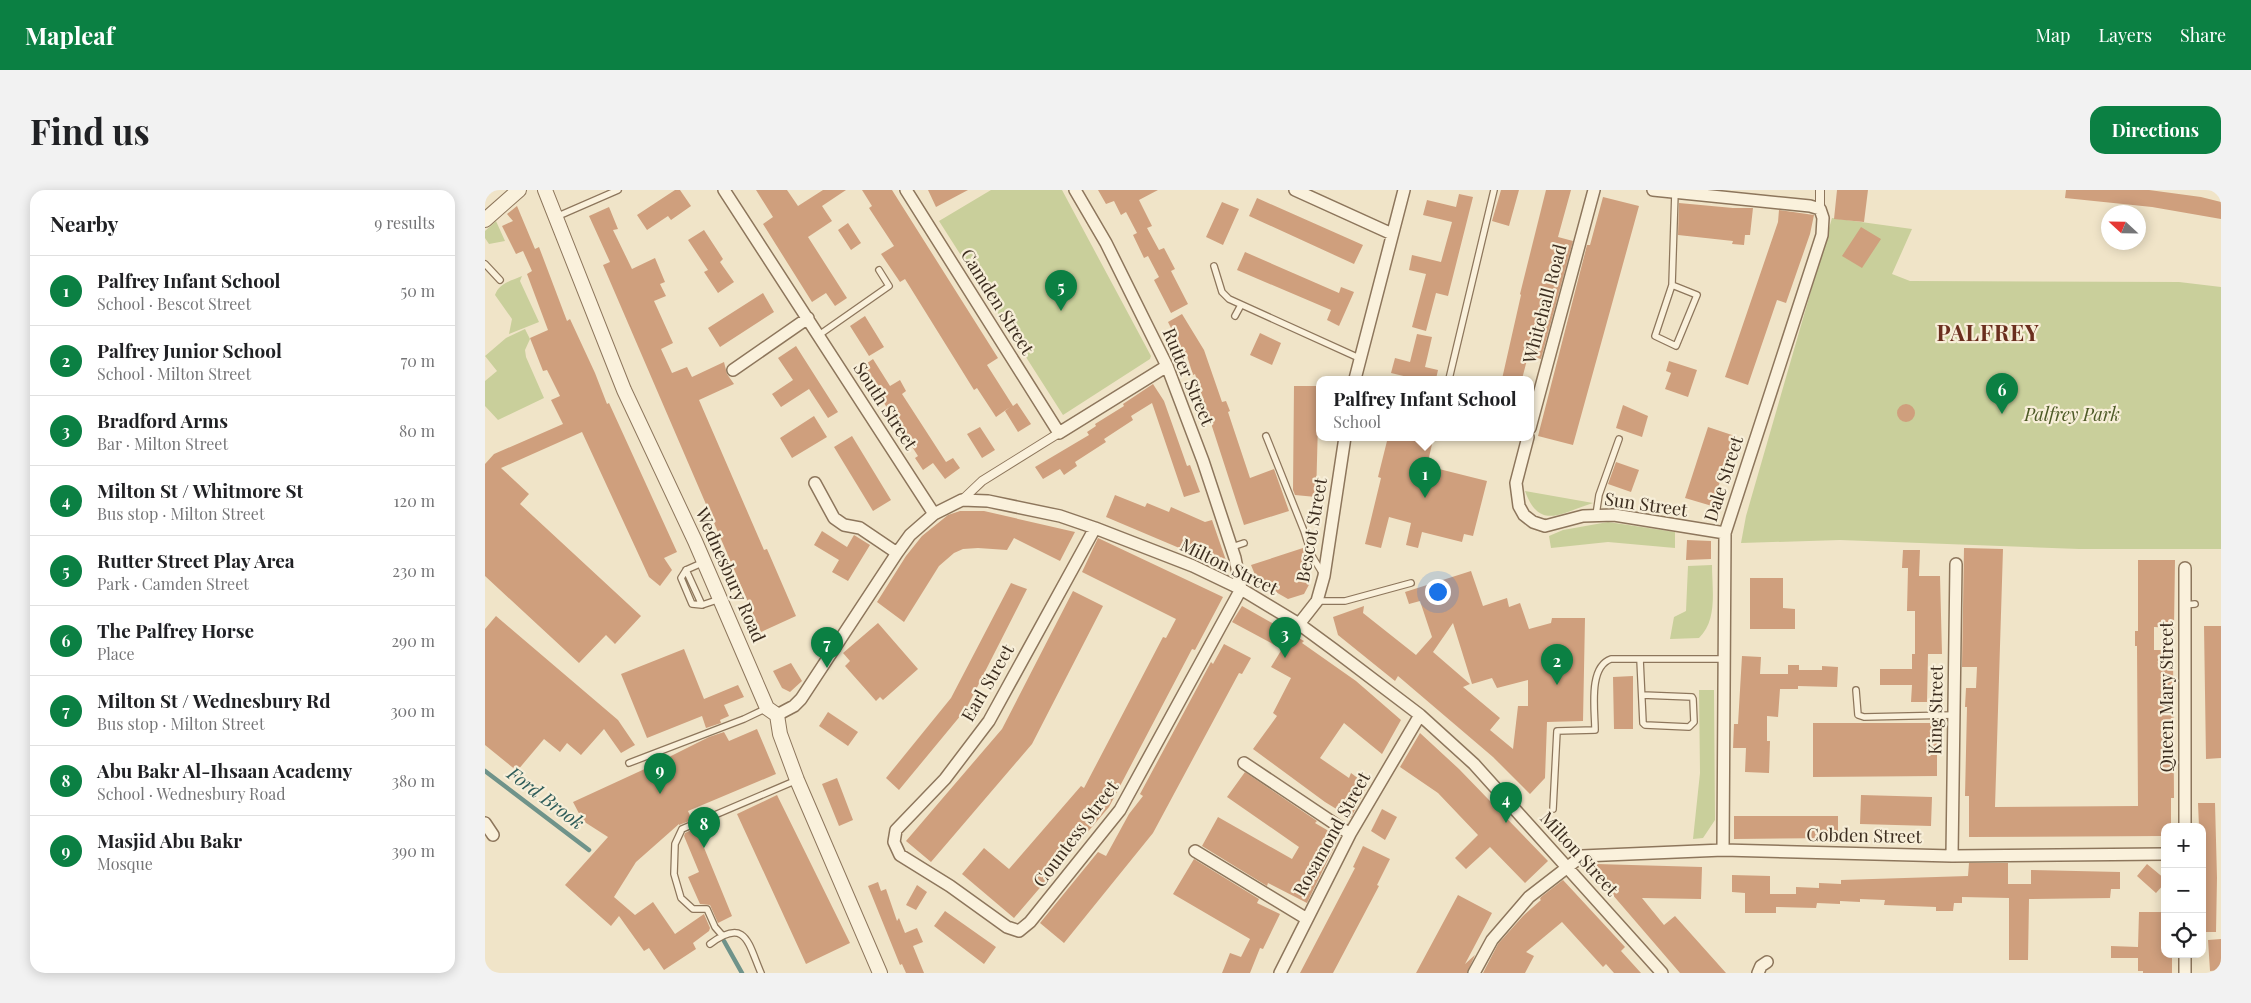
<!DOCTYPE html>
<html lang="en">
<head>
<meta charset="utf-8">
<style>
	:root { --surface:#fff; --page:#f2f2f2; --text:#202124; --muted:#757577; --line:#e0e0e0; --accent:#0b8043 }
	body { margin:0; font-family:"Playfair Display",serif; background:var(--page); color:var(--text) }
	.controls { position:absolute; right:15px; bottom:15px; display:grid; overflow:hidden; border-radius:10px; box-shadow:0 2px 12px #0003 }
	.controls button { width:45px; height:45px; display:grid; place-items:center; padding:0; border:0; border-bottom:1px solid var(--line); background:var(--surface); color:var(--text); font:25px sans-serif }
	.compass { position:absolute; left:1616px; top:15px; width:45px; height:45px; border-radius:50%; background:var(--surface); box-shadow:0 2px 12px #0003; rotate:292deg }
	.you { position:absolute; left:952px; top:401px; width:18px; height:18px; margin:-12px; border:4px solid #fff; border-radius:50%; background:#1a73e8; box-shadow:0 0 0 8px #1a73e833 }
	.badge { display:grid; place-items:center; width:32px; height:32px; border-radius:50%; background:var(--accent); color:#fff; font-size:16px; font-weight:700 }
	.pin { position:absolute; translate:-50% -41px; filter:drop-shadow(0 1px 2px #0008) }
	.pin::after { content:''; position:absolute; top:26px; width:18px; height:15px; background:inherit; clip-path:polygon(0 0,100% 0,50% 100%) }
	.popup { position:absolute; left:831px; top:186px; width:218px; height:65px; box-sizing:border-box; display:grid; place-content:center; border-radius:10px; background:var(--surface); filter:drop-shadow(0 1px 4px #0005); font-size:16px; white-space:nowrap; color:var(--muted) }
	.popup b { font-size:19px; color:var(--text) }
	.popup::after { content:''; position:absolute; left:50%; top:100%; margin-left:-10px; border:10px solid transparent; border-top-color:var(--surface) }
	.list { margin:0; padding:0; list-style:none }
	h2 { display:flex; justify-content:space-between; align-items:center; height:65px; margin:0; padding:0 20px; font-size:21px }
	h2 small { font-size:16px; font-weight:400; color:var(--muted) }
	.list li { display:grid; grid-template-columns:32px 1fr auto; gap:15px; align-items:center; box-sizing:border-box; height:70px; padding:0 20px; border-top:1px solid var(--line) }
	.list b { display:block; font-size:19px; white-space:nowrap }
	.list p { margin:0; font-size:16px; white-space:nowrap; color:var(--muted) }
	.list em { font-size:16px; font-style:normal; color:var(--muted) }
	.icon { flex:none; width:28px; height:28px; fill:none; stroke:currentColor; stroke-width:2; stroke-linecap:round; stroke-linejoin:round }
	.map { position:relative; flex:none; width:1736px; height:783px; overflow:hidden; border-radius:15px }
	header { display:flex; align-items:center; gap:30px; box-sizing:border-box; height:70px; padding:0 25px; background:var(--accent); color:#fff }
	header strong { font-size:24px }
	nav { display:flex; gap:28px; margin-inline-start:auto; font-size:18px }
	.intro { display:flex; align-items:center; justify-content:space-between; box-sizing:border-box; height:120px; padding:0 30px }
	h1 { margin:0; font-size:35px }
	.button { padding:12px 22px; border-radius:15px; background:var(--accent); color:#fff; font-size:18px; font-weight:700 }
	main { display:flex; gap:30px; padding:0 30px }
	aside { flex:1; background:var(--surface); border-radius:15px; box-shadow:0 2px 12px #0003 }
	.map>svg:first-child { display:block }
</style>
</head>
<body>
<header>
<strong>Mapleaf</strong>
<nav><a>Map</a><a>Layers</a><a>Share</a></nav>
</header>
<div class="intro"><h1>Find us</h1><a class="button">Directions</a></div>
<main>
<aside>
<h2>Nearby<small>9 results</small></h2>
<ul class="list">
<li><span class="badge">1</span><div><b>Palfrey Infant School</b><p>School · Bescot Street</p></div><em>50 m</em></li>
<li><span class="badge">2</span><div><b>Palfrey Junior School</b><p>School · Milton Street</p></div><em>70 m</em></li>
<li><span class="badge">3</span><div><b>Bradford Arms</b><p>Bar · Milton Street</p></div><em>80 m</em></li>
<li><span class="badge">4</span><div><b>Milton St / Whitmore St</b><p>Bus stop · Milton Street</p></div><em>120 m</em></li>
<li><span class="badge">5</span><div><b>Rutter Street Play Area</b><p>Park · Camden Street</p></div><em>230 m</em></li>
<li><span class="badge">6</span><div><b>The Palfrey Horse</b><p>Place</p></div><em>290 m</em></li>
<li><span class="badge">7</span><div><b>Milton St / Wednesbury Rd</b><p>Bus stop · Milton Street</p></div><em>300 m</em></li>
<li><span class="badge">8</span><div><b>Abu Bakr Al-Ihsaan Academy</b><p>School · Wednesbury Road</p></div><em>380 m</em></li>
<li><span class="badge">9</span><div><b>Masjid Abu Bakr</b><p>Mosque</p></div><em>390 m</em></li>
</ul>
</aside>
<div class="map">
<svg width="1736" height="783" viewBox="0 0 1736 783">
	<rect width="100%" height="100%" fill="#f0e4c8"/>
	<!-- green -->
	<path fill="#c9cf9b" d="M506,0H577L666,166L665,169L578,225L454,31Z
		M1347,28L1427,39L1407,84L1425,91L1694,92L1736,97V359H1594L1355,350L1256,353L1261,326Z
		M11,31L20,51L4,54L0,48V41Z
		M37,86L35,91L54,132L24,144L27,129L10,105C14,93 26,91 37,86Z
		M40,139L45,149L40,160L41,167L59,208L13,230L0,216V191L12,181L0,166L21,148Z
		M1040,301L1108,313C1077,322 1055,342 1040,301Z
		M1123,332L1190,342V358L1123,352L1066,358L1064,346L1078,340Z
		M1227,375C1227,399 1233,430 1214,448L1185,449L1189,427L1201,421L1203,376Z
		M1214,500H1229L1230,630L1218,648L1208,649L1215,583Z"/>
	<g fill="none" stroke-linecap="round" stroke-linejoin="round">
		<!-- stream -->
		<path stroke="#6f938a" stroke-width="4.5" d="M0,581L104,660
			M239,751L257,783"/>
	</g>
	<!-- building -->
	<path fill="#cf9f7d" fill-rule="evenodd" d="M190,0H195L206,16L186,30L183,26L162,40L152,25Z
		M271,0H302L313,16L338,0H361L337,16L347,31L323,47L362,108L350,116L341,103L327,112L278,34L288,27Z
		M377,0H407L513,168L502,175L528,216L532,213L546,234L533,242L520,221L525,217L511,227L492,198L489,200L420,89L415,92L396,64L409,56L384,18L387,16Z
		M443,0H483L451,17Z
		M613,0H673L654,10L667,36L662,38L674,60L679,58L690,79L686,81L703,114L686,123L669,90L674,87L663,66L659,68L648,45L652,43L641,22L636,25L629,11L621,14Z
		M1016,0H1034L1024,36L1007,31Z
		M1061,0H1086L1073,47L1088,51L1056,169L1043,166L1037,189H1017L1036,105L1035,104Z
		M1352,0H1383L1379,32L1349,29Z
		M1581,0H1664L1716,7L1736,12V29L1667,17L1580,8Z
		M974,4L988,7L963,106L951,103L941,141L927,137L941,84L924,80L927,65L956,72L967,32L938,25L942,10L971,17Z
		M1118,7L1154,16L1088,255L1053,246L1102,55H1105Z
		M772,8L878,55L869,74L764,26Z
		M737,12L754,19L738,55L721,47Z
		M1194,13L1248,18H1268L1265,45H1260L1259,55L1247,54L1248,51L1193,45Z
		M32,16L50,59L54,57L82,131L85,129L110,183L122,214L124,213L192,362L179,368L187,380L175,396L164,387L97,242L16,278L44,304L35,314L156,426L130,454L121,445L94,473L0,386V274L9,264L78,234L66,210L75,206L62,180L58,181L45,148L63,140L42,84L47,81L38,61L31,64L17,36L28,31L22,24Z
		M124,17L133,39L128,40L147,79L170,68L180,92L175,94L181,106L169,111L188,153L176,159L187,183L202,177L207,187L239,172L242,184L249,194L214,210L279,360L282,359L311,426L276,442L118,75L125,72L104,26Z
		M1294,20L1329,25L1325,44L1301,113L1292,110L1263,195L1240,187L1293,32Z
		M363,33L376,53L366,60L353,40Z
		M1376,37L1396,49L1377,78L1357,66Z
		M219,40L238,69L235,72L249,92L233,103L219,82L223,80L203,50Z
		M760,62L854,103L856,97L869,102L854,136L842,130L846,120L752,80Z
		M278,103L289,122L235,157L223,138Z
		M697,124L719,160L737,212L741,211L745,221L743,222L765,288L789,279L804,321L759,335L710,184L708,185L702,166H700L683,132Z
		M380,126L399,157L384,166L365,136Z
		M775,143L796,153L787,175L765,165Z
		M932,144L947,147L940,177L953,180L951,189H931L906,183L910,168L925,172Z
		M311,156L353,222L343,228L324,199L296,217L287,204L308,190L293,168Z
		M388,169L405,196L415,190L421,201L417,204L461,272L468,268L475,278L460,289L448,273L438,280L430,268L433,266L381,185L383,184L378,176Z
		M1184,171L1212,180L1203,207L1180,199L1186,183L1181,181Z
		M668,194L679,211L702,276L705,275L715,302L699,307L667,213L646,226L648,230L619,249L621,252L590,272L592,276L579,285L575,279L558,289L550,277L604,245L602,242L611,236L610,234L639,216L638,214Z
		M809,196H834L831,307L810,305L808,300Z
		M1412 223a9 9 0 1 1 18 0a9 9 0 1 1-18 0Z
		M1138,215L1163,226L1157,247L1131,238Z
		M329,226L342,247L307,268L295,248Z
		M495,237L510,260L497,268L482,244Z
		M1223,237L1250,246L1227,316L1200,308Z
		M367,246L406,310L388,321L349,257Z
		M903,247H944V249L948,250L942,276L1002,291L988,346L979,344L977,352L937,342L933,358L921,355L926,333L904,327L896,358L880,354L896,288L893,287Z
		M1131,272L1154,280L1146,302L1123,294Z
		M630,305L660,317L662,313L684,322L686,317L720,332L727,330L744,379L621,327Z
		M475,321H499L590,342L575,371L529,348L522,360L493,358L478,359L469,363L454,376L419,432L392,412L421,366L437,346L463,325Z
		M337,341L362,357L369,345L385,355L363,391L347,382L354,370L329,355Z
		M613,348L738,407L710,460L707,459L624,617L529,728L477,684L499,658L524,679L596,596L599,598L678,447L681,448L691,429L597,382Z
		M1202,350L1226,351V369L1201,370Z
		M818,358L826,391L819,404L803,409L773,392L766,375Z
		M1479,358L1518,359L1510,617L1653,616L1652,456H1650V441H1653V370H1690L1689,438L1669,437V460H1688L1689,608H1686V637H1680V646L1484,647V606H1480L1482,517H1480L1481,498H1491L1492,477H1477Z
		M1418,360H1435L1434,386H1455L1457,464H1443L1442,512H1426L1427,495H1395V479H1427V464H1430V421H1422L1423,378H1417Z
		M986,381L998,416L1022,408L1024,417L1035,413L1044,439L1066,433L1067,428H1100L1098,531L1062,532L1060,588L1045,604L1008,567L913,486L910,491L853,445L848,427L879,416L878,423L931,465L947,447L935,411L924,414L920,402ZM968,433L987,494L1007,488L1012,498L1043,490V516H1033L1028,559L1005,540L1015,528L978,497L985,494L948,462Z
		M1265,388H1298V418L1310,419V439H1265Z
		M526,393L542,399L481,519L414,600L401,588L466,508Z
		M588,401L618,416L547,554L446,672L421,651L517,539Z
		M757,416L819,451L817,453L871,491L916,530L897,564L859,533L835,568L864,588L866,583L882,595L866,628L840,612L768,559L792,526L788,523L806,488L786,477L797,459L747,432Z
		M11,426L133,530L150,555L136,563L119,539L96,565L82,553L75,562L59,549L32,581L0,555V439Z
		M393,433L433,479L398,510L395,507L391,511L360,476L365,471L358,463Z
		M1719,436H1736V568L1721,569Z
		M739,454L766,468L757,484L754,483L668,643L579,753L555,733L613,662L621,666L644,624L658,606L655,604L726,472L728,474Z
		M199,459L219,509L253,495L259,507L239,515L244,526L235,530L236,533L221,538L217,526L162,548L136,484Z
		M1257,466L1276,467L1275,484H1303V475H1314V480H1337V476L1353,477L1352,497L1313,496V499H1295L1293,527L1282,526V551H1285L1284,583L1260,582L1261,558H1248L1249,534H1253Z
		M306,473L317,491L305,502L297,498L288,481Z
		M1148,486V539H1129L1128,487Z
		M343,522L373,542L363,556L334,536Z
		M1328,533H1452V586L1328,587Z
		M272,539L291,584L203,621L207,630L194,635V634L151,672L129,707L150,725L168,712L190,744L219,724L225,738L224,741L208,753L211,759L179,780L164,758L159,761L134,726L126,736L80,695L123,647L98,631L88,612L164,577L171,587L176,584L172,573L224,547L239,542L244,551Z
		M935,543L974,579L1063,671L1040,693L1005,657L981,679L970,668L993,645L953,603L915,577Z
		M760,582L832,631L830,633L854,647L822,713L783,693L782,696L717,656L733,627L807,669L814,657L742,607Z
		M352,588L368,630L354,636L337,594Z
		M292,605L365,753L321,774L252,624Z
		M1376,605L1447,607L1446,636L1375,634Z
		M1713,613H1730L1732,688L1731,742H1717V637H1714Z
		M897,619L912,627L900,650L886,641Z
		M1249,626H1353V648L1249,649Z
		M211,638L247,726L233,733L225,715L215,714L203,687L214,682L199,646L200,643Z
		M878,656L905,669L892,695L894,696L848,783H815L870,678L868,677Z
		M709,669L774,709L772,713L795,724L778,759L775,758L765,783H737L745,763L756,767L765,749L688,704Z
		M1484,673H1523V694H1546V680L1635,682V699H1626L1625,708L1544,709L1543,770H1524V708L1477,707V713H1469L1468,721H1451V717L1399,715L1400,710L1375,709V712L1355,711V714L1332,713L1331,718L1291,717V723H1260V703L1247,702V685L1285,686V704H1311V697L1334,698V693L1356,694V690L1483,686Z
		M1111,674L1217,677L1216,709L1157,708L1179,735L1190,726L1241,783H1195L1108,682Z
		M1662,674L1680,689V693L1671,703L1652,686Z
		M1078,690L1140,757L1136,761L1156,783H1129L1121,774L1118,777L1077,732L1041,762L1049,766L1040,783H998L1013,754L1038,726L1056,710L1055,709L1056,707Z
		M393,692L396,701L401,699L412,731L414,728L420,743L432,738L438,752L428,756L439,783H421L417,774L415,775L383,696Z
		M432,695L442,702L431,720L421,715Z
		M973,705L1007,723L980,774L990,765L982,783H931Z
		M460,721L511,757L499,774L449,736Z
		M1654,722H1680V764H1687V783H1658V781H1653V768H1626V756L1653,757Z
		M1736,749V780L1725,781L1723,750Z"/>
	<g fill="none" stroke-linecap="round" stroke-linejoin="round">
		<defs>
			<path id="service" d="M71,27L133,0
				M0,74L15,90
				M729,76L737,102L744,109L874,168
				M1187,95L1212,105L1191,156L1170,146L1187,95L1190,2
				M750,126L756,115
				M334,145L404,96L394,80
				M964,189L1009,0
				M781,246L819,341L827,366L838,384
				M1111,325L1114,305L1134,249
				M747,357L759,353
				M219,372L201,380L217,415L235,409
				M201,380L196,388L207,414L217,415
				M832,411H860L926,393
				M1699,415L1710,414
				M1155,469L1158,533L1160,535L1204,537L1209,532L1208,509L1207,507L1157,505
				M1371,500L1373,525L1379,527L1469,525
				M144,573L259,529L282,518
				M1068,619L1072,541L1110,540C1110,520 1103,477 1126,469H1239
				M237,745L230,737L222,719H208L196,708L189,684L190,654L197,639L312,590
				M225,754C261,727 263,753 276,783"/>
			<path id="pedestrian" d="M1335,19V0
				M477,310L497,291L574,243"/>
			<path id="minor" d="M239,0L449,324
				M421,0L574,243L682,176
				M590,0L621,53L682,176L718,271L750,368L756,399L635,620L545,732L534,741L522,737L465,696L415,665L409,652L411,640L460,589L504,531L610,338
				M810,0L907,44
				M1168,0L1325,16L1335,19L1338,28L1337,45L1240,343L1238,660
				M248,180L323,128
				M870,189L919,0
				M1045,238L1109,0
				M1043,247L1031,293L1034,316L1039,325L1048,332L1060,336L1098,326L1129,325L1240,343
				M330,293L349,328L359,335L375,338L412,363
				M1700,378V637
				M814,434L832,411L839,386L860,247
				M292,525L309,516L316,509L412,363L425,345L449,324L477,310L503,311L575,326L610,338L708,376L756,399L814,434L848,459L935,525L989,574L1177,783
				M759,573L865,644
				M0,633L8,645
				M710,661L822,729
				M1467,666L1471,374
				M795,783L865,644L935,525
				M989,783L1007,750L1044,707L1097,666L1238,660L1467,666L1680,664
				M1273,783L1276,776L1282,772
				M1700,783V764"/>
			<path id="tertiary" d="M60,0L139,200L210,351L282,518L292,525L295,544L312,590L395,783
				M0,30L34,0"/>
		</defs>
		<!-- service casing -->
		<use href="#service" stroke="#8d765c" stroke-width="8"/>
		<!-- pedestrian casing -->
		<use href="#pedestrian" stroke="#8d765c" stroke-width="10"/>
		<!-- minor casing -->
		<use href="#minor" stroke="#8d765c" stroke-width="14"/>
		<!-- tertiary casing -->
		<use href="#tertiary" stroke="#8d765c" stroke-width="16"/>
		<!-- service -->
		<use href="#service" stroke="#faf1dc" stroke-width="5.5"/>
		<!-- pedestrian -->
		<use href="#pedestrian" stroke="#faf1dc" stroke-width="8"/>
		<!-- minor -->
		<use href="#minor" stroke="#faf1dc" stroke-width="11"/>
		<!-- tertiary -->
		<use href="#tertiary" stroke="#faf1dc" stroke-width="14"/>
	</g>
	<g text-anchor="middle" stroke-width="4.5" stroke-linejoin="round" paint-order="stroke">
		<!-- street labels -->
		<g font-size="18" fill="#3d2e20" stroke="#f7eed8">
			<text transform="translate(512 112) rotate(58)" y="6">Camden Street</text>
			<text transform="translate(1060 114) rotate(-75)" y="6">Whitehall Road</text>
			<text transform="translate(703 187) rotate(67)" y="6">Rutter Street</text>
			<text transform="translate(400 216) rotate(57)" y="6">South Street</text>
			<text transform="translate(1239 289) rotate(-72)" y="6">Dale Street</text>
			<text transform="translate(1161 315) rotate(8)" y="6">Sun Street</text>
			<text transform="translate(827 340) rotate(-80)" y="6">Bescot Street</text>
			<text transform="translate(744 377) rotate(26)" y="6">Milton Street</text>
			<text transform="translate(245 385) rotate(66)" y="6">Wednesbury Road</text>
			<text transform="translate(503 493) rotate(-60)" y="6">Earl Street</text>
			<text transform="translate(1682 507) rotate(-90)" y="6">Queen Mary Street</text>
			<text transform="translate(1451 520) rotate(-89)" y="6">King Street</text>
			<text transform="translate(591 644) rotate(-53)" y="6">Countess Street</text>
			<text transform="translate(847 644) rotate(-61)" y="6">Rosamond Street</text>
			<text transform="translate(1379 646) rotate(1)" y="6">Cobden Street</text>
			<text transform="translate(1094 664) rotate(48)" y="6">Milton Street</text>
		</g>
		<!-- park labels -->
		<g font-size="18" font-style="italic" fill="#4d5a26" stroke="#f7eed8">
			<text x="1587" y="231">Palfrey Park</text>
		</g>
		<!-- water labels -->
		<g font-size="19" font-style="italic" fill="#2f5d5a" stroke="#f7eed8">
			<text transform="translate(61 608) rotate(37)" y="7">Ford Brook</text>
		</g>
		<!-- district labels -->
		<g font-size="22" font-weight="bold" letter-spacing="1" fill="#6b2e1e" stroke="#f7eed8">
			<text x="1503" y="151">PALFREY</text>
		</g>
	</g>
</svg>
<div class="controls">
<button>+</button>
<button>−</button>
<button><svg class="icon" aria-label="locate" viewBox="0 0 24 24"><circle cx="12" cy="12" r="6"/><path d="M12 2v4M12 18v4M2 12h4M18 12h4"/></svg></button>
</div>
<svg class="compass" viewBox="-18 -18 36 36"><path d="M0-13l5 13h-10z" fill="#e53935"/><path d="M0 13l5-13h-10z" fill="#757577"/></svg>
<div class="you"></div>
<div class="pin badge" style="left:940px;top:308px">1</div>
<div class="popup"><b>Palfrey Infant School</b>School</div>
<div class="pin badge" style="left:1072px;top:495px">2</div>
<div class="pin badge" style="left:800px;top:468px">3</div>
<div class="pin badge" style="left:1021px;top:633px">4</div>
<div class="pin badge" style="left:576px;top:121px">5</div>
<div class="pin badge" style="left:1517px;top:224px">6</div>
<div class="pin badge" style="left:342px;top:478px">7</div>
<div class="pin badge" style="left:219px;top:658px">8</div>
<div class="pin badge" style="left:175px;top:604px">9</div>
</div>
</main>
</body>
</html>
